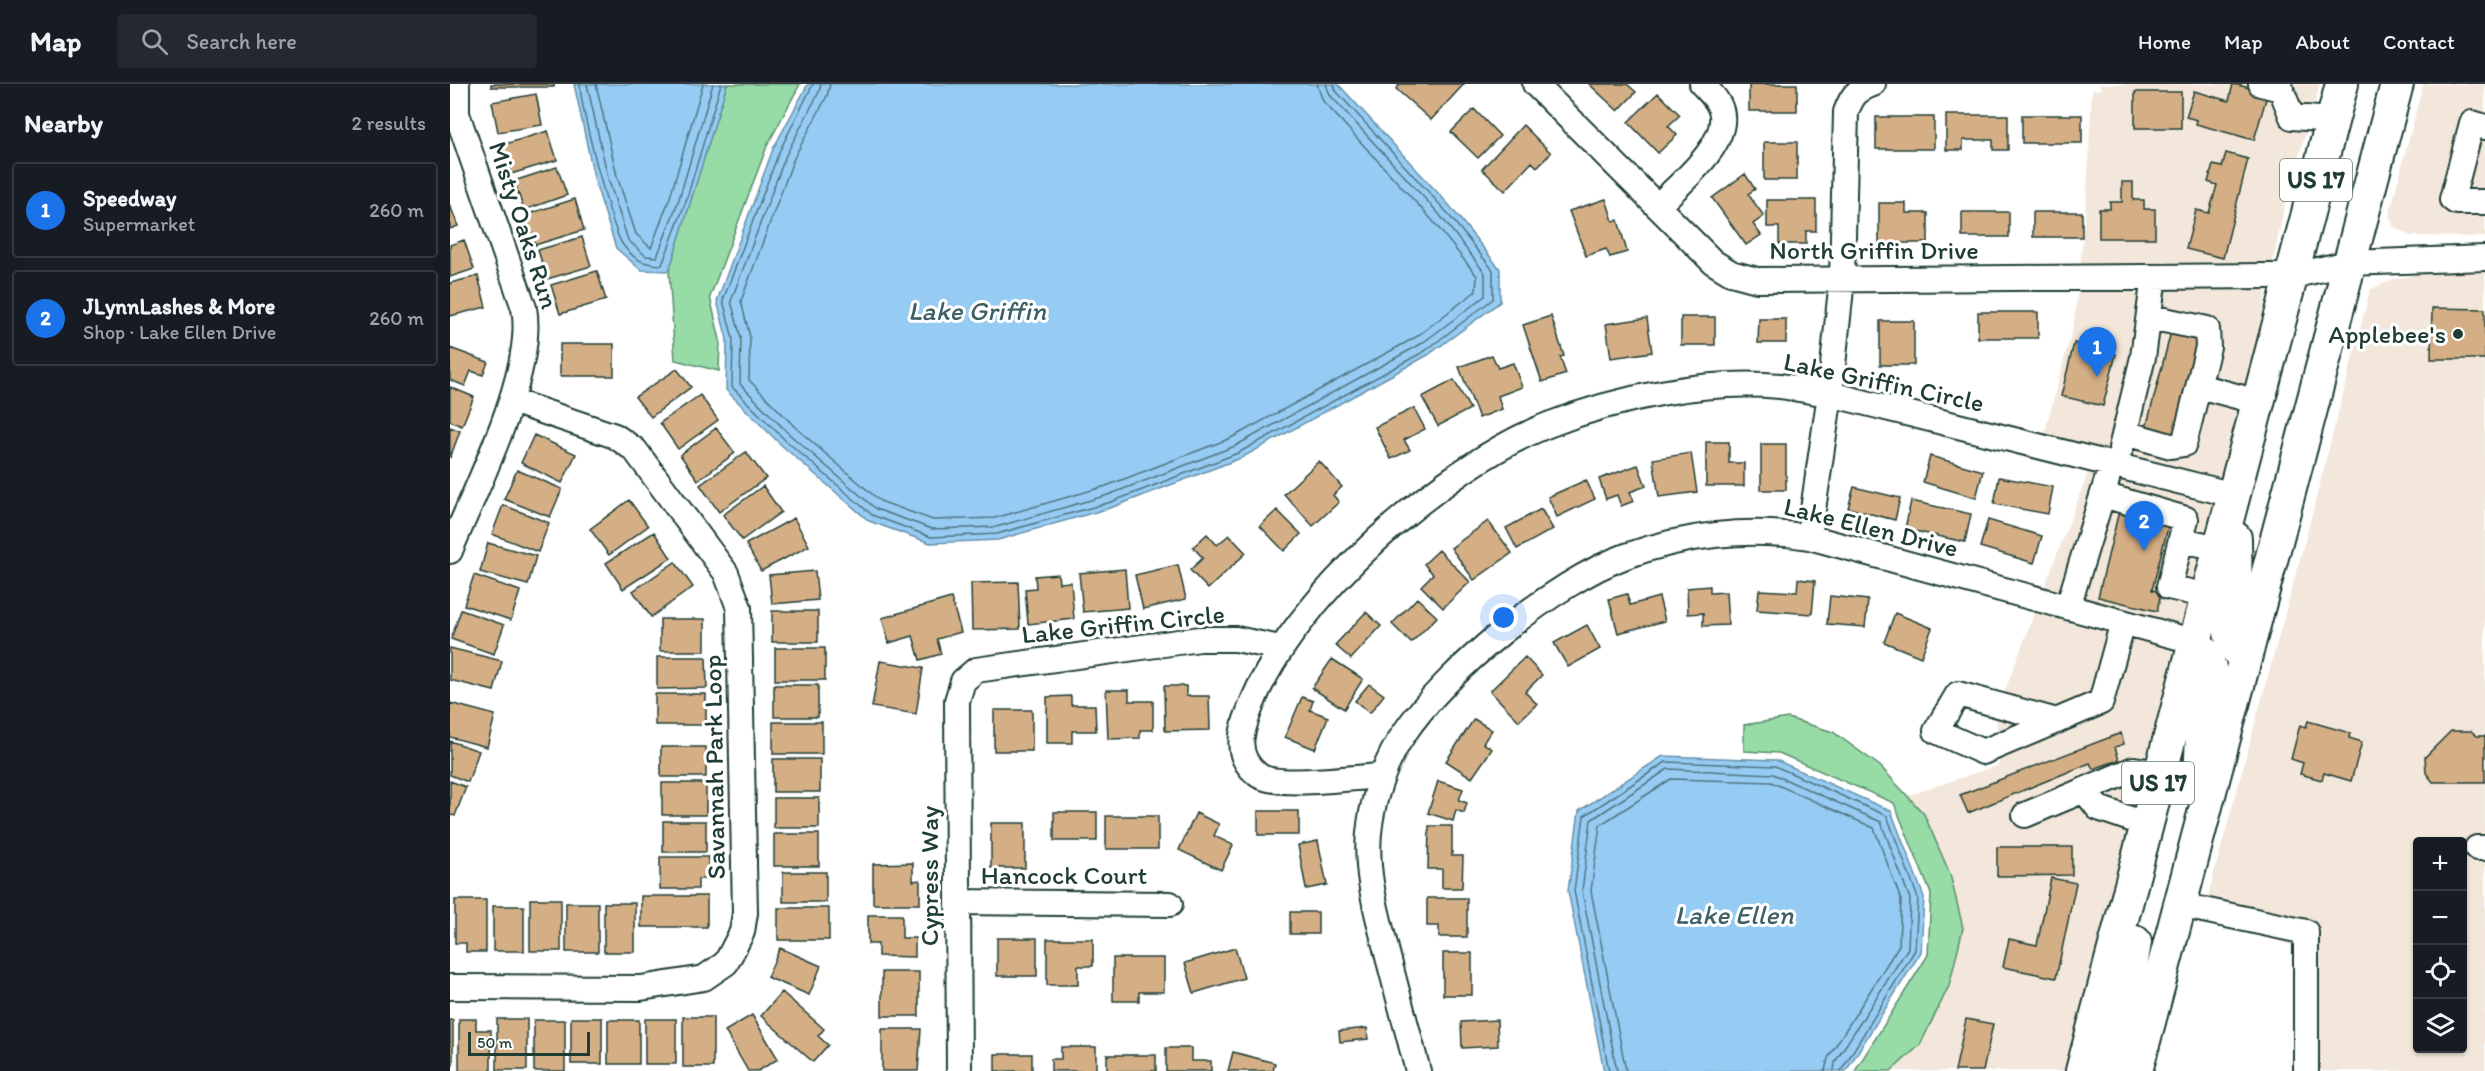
<!DOCTYPE html>
<html lang="en">
<head>
<meta charset="utf-8">
<style>
	:root { --surface:#171b24; --page:#242831; --text:#f1f3f6; --muted:#9ea1a6; --line:#363941; --accent:#1a73e8 }
	body { margin:0; font-family:Itim,sans-serif; background:var(--page); color:var(--text) }
	.controls { position:absolute; right:18px; bottom:18px; display:grid; overflow:hidden; border-radius:6px; box-shadow:0 2px 4px #0004 }
	.controls button { width:54px; height:54px; display:grid; place-items:center; padding:0; border:0; border-bottom:2px solid var(--line); background:var(--surface); color:var(--text); font:30px sans-serif }
	.scale { position:absolute; left:18px; bottom:15px; width:122px; box-sizing:border-box; padding-left:6px; border:3px solid #1f3d34; border-top:0; font-size:16px; line-height:21px; white-space:nowrap; color:#1f3d34; -webkit-text-stroke:4px #fff; paint-order:stroke }
	.you { position:absolute; left:1054px; top:534px; width:21px; height:21px; margin:-15px; border:4px solid #fff; border-radius:50%; background:#1a73e8; box-shadow:0 0 0 9px #1a73e833 }
	.badge { display:grid; place-items:center; width:39px; height:39px; border-radius:50%; background:var(--accent); color:#fff; font-size:20px; font-weight:700 }
	.pin { position:absolute; translate:-50% -50px; filter:drop-shadow(0 2px 3px #0008) }
	.pin::after { content:''; position:absolute; top:32px; width:21px; height:18px; background:inherit; clip-path:polygon(0 0,100% 0,50% 100%) }
	.list { margin:0; padding:0; list-style:none }
	h2 { display:flex; justify-content:space-between; align-items:center; height:78px; margin:0; padding:0 24px; font-size:26px }
	h2 small { font-size:20px; font-weight:400; color:var(--muted) }
	.list li { display:grid; grid-template-columns:39px 1fr auto; gap:18px; align-items:center; box-sizing:border-box; height:96px; margin:0 12px 12px; padding:0 12px; border:2px solid var(--line); border-radius:6px }
	.list b { display:block; font-size:22px; white-space:nowrap }
	.list p { margin:0; font-size:20px; white-space:nowrap; color:var(--muted) }
	.list em { font-size:20px; font-style:normal; color:var(--muted) }
	.icon { flex:none; width:33px; height:33px; fill:none; stroke:currentColor; stroke-width:2; stroke-linecap:round; stroke-linejoin:round }
	.map { position:relative; flex:none; width:2035px; height:987px; overflow:hidden }
	header { display:flex; align-items:center; gap:36px; box-sizing:border-box; height:84px; padding:0 30px; background:var(--surface); border-bottom:2px solid var(--line) }
	header strong { font-size:28px }
	nav { display:flex; gap:33px; margin-inline-start:auto; font-size:21px }
	.search { width:420px; height:54px; background:var(--page); display:flex; align-items:center; gap:15px; box-sizing:border-box; padding:0 21px; border-radius:6px; color:var(--muted); font-size:22px }
	main { display:flex }
	aside { flex:1; background:var(--surface) }
	.map>svg:first-child { display:block }
</style>
</head>
<body>
<header>
<strong>Map</strong>
<div class="search"><svg class="icon" aria-label="search" viewBox="0 0 24 24"><circle cx="10" cy="10" r="6"/><path d="M15 15l6 6"/></svg>Search here</div>
<nav><a>Home</a><a>Map</a><a>About</a><a>Contact</a></nav>
</header>
<main>
<aside>
<h2>Nearby<small>2 results</small></h2>
<ul class="list">
<li><span class="badge">1</span><div><b>Speedway</b><p>Supermarket</p></div><em>260 m</em></li>
<li><span class="badge">2</span><div><b>JLynnLashes &amp; More</b><p>Shop · Lake Ellen Drive</p></div><em>260 m</em></li>
</ul>
</aside>
<div class="map">
<svg width="2035" height="987" viewBox="0 0 2035 987">
	<rect width="100%" height="100%" fill="#fff"/>
	<filter id="ink" filterUnits="userSpaceOnUse"><feTurbulence type="fractalNoise" baseFrequency=".0167" numOctaves="2"/><feDisplacementMap in="SourceGraphic" scale="12" xChannelSelector="R" yChannelSelector="G"/><feConvolveMatrix kernelMatrix="1 2 1 2 8 2 1 2 1" color-interpolation-filters="sRGB"/></filter>
	<g filter="url(#ink)">
		<!-- built -->
		<path fill="#f2e7da" fill-rule="evenodd" d="M1650,0H1870L1834,124L1822,182L1630,184L1637,110L1642,5L1650,6Z
			M1973,0H2035V153L1961,152L1944,143L1939,132Z
			M2035,187V987H1843L1844,862L1768,838L1750,841L1856,453L1920,206L1944,195L1981,188ZM1968,758H2012V964H1968Z
			M1818,201L1803,276L1771,398L1594,351L1624,238L1628,203Z
			M1631,383L1766,416L1732,545L1593,507L1638,389Z
			M1586,525L1727,563L1615,987H1441L1470,961L1499,902L1474,730L1457,712L1549,681L1546,630Z"/>
		<!-- green -->
		<path fill="#97dba7" stroke="#5b8c6e" stroke-width="1.5" d="M277,0H350L317,62L260,213L270,256L269,287L225,276L219,187Z
			M1338,634L1383,648L1430,682L1474,730L1500,790L1513,844L1499,902L1470,961L1441,987H1405L1478,871L1481,810L1444,719L1329,669L1294,667V641Z"/>
		<!-- water -->
		<path fill="#96cbf4" stroke="#6692a7" stroke-width="1.5" d="M124,0H277L219,187L191,186L166,164L145,98Z
			M358,0H888L999,121L1050,185V218L978,271L791,374L663,423L548,456L480,459L419,437L329,359L276,306L277,255L267,217L323,65Z
			M1213,672L1326,676L1441,727L1474,813L1471,868L1396,987H1154L1118,807L1129,727Z"/>
		<g fill="none" stroke-linecap="round" stroke-linejoin="round">
			<!-- shore -->
			<path stroke="#4f7681" stroke-width="1.5" d="M130,0C130,21 162,147 173,161C185,177 194,180 212,181L236,117L271,0
				M137,0L158,94L178,156L196,172L207,173L229,115L263,0
				M146,0L167,92L186,150L201,164L220,113L253,0
				M363,0L329,68L273,216L283,255L282,303L334,355L422,431L481,453L547,450L661,418L788,369L975,267L1043,215V186L994,125L886,7L884,0
				M371,0L369,8L336,71L281,217L291,254L290,300L339,350L426,425L482,445L546,443L658,411L785,362L971,260L1035,212V189L989,130L880,11L876,0
				M380,0L377,12L344,74L291,217L300,253L299,296L345,343L430,417L483,436L545,434L656,402L781,354L966,253L1026,207L1027,192L982,136L873,17L867,0
				M1159,987L1124,807L1134,732L1216,678L1325,682L1437,732L1468,814L1465,866L1391,987
				M1167,987L1132,807L1141,736L1218,685L1323,690L1431,738L1460,815L1458,864L1385,978L1384,987
				M1176,987L1141,807L1150,741L1221,695L1321,698L1424,744L1451,816L1449,861L1378,974L1375,987"/>
		</g>
		<!-- building -->
		<path fill="#d4ae85" stroke="#1f3d34" stroke-width="1.5" d="M41,0H104V3H41Z
			M950,0H1014L981,36L946,5Z
			M1139,0H1177L1186,8L1168,27Z
			M1299,0H1347V27H1299Z
			M1783,0L1818,8L1804,56L1746,40L1747,36L1736,33L1744,7L1779,17Z
			M1685,8H1731V44H1685Z
			M1208,9L1230,31L1218,42L1227,51L1208,69L1178,38Z
			M86,10L92,41L48,48L42,18Z
			M1024,25L1050,52L1028,74L1001,48Z
			M1496,31H1558V66H1543V56H1513V66H1496Z
			M1572,31H1632V59H1572Z
			M1426,33H1484V65H1426Z
			M1073,41L1101,69L1087,83L1082,78L1055,107L1032,85Z
			M98,47L107,76L61,90L52,61Z
			M1314,58H1347V96H1314Z
			M1776,69L1798,75L1773,174L1736,165L1746,126L1759,129L1767,101L1758,98L1763,81L1772,83Z
			M107,83L117,111L74,126L64,97Z
			M1295,90L1305,105L1298,110L1314,132L1303,140L1311,151L1296,161L1262,114Z
			M1672,98H1683V116H1694V125H1705V154H1649V125H1660V118H1672Z
			M125,115L134,146L85,161L75,131Z
			M1156,115L1163,137L1168,136L1177,168L1160,173L1156,165L1136,172L1119,127Z
			M1317,116H1366V147H1356V160H1329V143H1317Z
			M1429,119H1456V129H1478V159H1429Z
			M0,121L8,142L0,145Z
			M1512,128H1559V153H1512Z
			M1583,128H1632V153H1583Z
			M132,153L141,182L97,195L88,166Z
			M14,156L24,185L0,193V161Z
			M147,187L156,216L110,230L101,201Z
			M28,192L36,223L0,232V199Z
			M1982,224L2035,225V275H1981Z
			M1528,228H1588V254H1528Z
			M1101,232L1114,272L1110,273L1116,290L1092,298L1073,241Z
			M1231,233H1265V261H1231Z
			M1197,234L1202,268L1161,274L1156,240Z
			M1309,235H1336V259H1308Z
			M1430,237H1464V281H1430Z
			M1722,244L1753,253L1727,352L1696,344Z
			M1624,259L1666,270L1653,322L1611,312Z
			M110,260H164V292H110Z
			M0,264L38,278L33,291L21,287L15,302L0,296Z
			M1042,271L1048,284L1063,279L1072,303L1048,312L1052,325L1029,334L1009,283Z
			M227,285L241,303L201,333L185,313Z
			M1004,296L1020,325L988,342L972,313Z
			M0,303L24,313L12,342L0,337Z
			M250,311L268,336L228,365L210,339Z
			M964,324L975,345L954,356L960,366L941,375L925,343Z
			M0,343L10,347L0,374Z
			M266,344L285,369L248,396L230,371Z
			M84,351L126,370L112,399L71,379Z
			M1256,358H1279V379H1294V402H1256Z
			M1311,360H1336V406H1311Z
			M296,368L316,394L269,428L250,401Z
			M1241,369L1247,408L1209,413L1203,375Z
			M1480,372L1533,387L1526,414L1473,398Z
			M869,377L892,403L883,411L889,418L863,442L834,410Z
			M1188,381L1196,402L1180,408L1184,417L1171,422L1167,411L1156,415L1149,395Z
			M67,386L112,405L100,433L54,415Z
			M1549,393L1603,403L1598,430L1544,420Z
			M1136,396L1145,415L1107,433L1098,413Z
			M313,402L331,428L292,456L273,431Z
			M1404,403L1450,414L1445,436L1398,424Z
			M179,416L198,442L159,471L140,445Z
			M1461,417L1521,430L1515,458L1455,445Z
			M53,421L99,439L88,468L42,450Z
			M1670,423L1720,435L1702,506L1711,508L1707,527L1648,513Z
			M1091,425L1103,445L1067,465L1056,444Z
			M827,426L851,450L834,467L810,442Z
			M344,434L359,462L311,487L296,460Z
			M1538,436L1592,452L1584,479L1530,463Z
			M1038,437L1062,469L1024,496L1001,464Z
			M204,448L221,474L173,505L156,479Z
			M757,450L767,461L779,451L796,469L758,505L740,486L753,474L743,463Z
			M38,459L86,472L78,501L30,488Z
			M989,466L1020,498L993,524L971,502L983,490L974,480Z
			M225,478L243,503L201,533L183,507Z
			M728,481L736,515L693,525L685,491Z
			M675,485L678,524L633,528L629,489Z
			M365,487L368,516L322,520L319,491Z
			M608,490L609,499L621,498L624,535L578,540L575,505L586,504L585,492Z
			M24,491L70,507L61,536L14,521Z
			M1348,495L1365,497L1362,530L1307,526L1309,506L1347,508Z
			M568,498L570,545L522,546L521,499Z
			M1260,502V509L1276,508L1278,541L1253,542V529L1238,530L1237,504Z
			M1177,510L1180,521L1209,513L1215,537L1168,549L1159,515Z
			M1380,512L1418,516L1415,543L1377,540Z
			M501,514L511,548L487,555L491,570L470,576L463,552L439,559L432,534Z
			M967,514L987,533L961,559L942,540Z
			M11,526L54,541L44,570L1,555Z
			M322,527H368V558H322Z
			M916,528L931,542L901,575L885,561Z
			M1445,529L1482,544L1471,573L1434,558Z
			M210,535H255V567H210Z
			M1137,541L1150,565L1118,583L1104,559Z
			M0,564L52,577L44,607L0,596Z
			M325,564H375V596H325Z
			M207,573H256L257,604L207,605Z
			M1075,573L1092,591L1075,608L1087,620L1069,637L1040,607Z
			M882,575L913,595L894,625L862,604Z
			M430,577L473,584L466,630L422,623Z
			M919,600L934,611L920,629L905,617Z
			M324,601H368V633H324Z
			M714,602H736V612H759L760,646L715,647Z
			M656,606H679V617H703V646H690V654L658,655Z
			M205,610H256V641H205Z
			M621,612V621H645L646,647H622V659H597V613Z
			M852,613L863,617L860,626L878,633L865,665L835,653Z
			M0,619L45,631L37,663L0,653Z
			M544,626H582V667H544Z
			M1024,635L1042,646L1033,659L1042,665L1022,694L996,677Z
			M1858,637L1900,649L1899,654L1912,658L1901,697L1874,689L1872,696L1850,690L1853,679L1841,675L1850,641L1856,643Z
			M323,638H372V670H323Z
			M2001,647H2021L2027,652H2035V698H1983L1976,689L1975,673Z
			M1671,649L1674,660L1665,663L1669,676L1643,685L1640,679L1518,729L1510,711Z
			M0,657L29,667L18,698L0,691Z
			M211,663H256V693H211Z
			M323,675H370V708H323Z
			M0,697L16,703L5,732L0,731Z
			M988,697L1013,705L1009,716L1017,719L1014,729L1006,726L1003,737L978,729Z
			M212,699H256V731H212Z
			M324,714H369V744H324Z
			M808,727H849V751H808Z
			M604,728H647V757H604Z
			M746,729L769,740L764,752L783,761L771,786L729,766Z
			M656,732H708V765H656Z
			M213,737H256V768H213Z
			M541,739H575V784H541Z
			M979,742H1002V772H1013L1012,804H992V785H978Z
			M324,750H369V782H324Z
			M868,757L877,801L856,805L848,761Z
			M1547,763H1622V791L1547,792Z
			M210,773H258V795H248V805H210Z
			M463,779V797L470,796V820H423V780Z
			M333,788H376V818H333Z
			M1601,794L1626,799L1606,894L1553,883L1559,855L1587,861Z
			M191,812H257V843H191Z
			M977,814H1017V853H989V842H977Z
			M80,815H111V867H80Z
			M5,816H36V868H16V859H5Z
			M116,819H148V868H116Z
			M154,819H185V868H154Z
			M43,822H74V867H43Z
			M328,824H379V856H328Z
			M840,828H868V850H840Z
			M418,831H452V854H465V873L428,872V860H418Z
			M547,854H587V892H547Z
			M597,855H643V882H628V901H597Z
			M330,864L371,882L359,911L317,893Z
			M785,864L794,894L744,909L735,879Z
			M993,869H1022V911H993Z
			M663,874H714V908H689V917H663Z
			M432,888H469V932H432Z
			M332,908L374,945L368,952L378,961L363,978L311,932Z
			M302,931L328,975L308,987H298L275,947Z
			M233,933H263V983H233Z
			M121,934H152V980H121Z
			M9,935H26V946H41V987H9Z
			M47,935H77V986H47Z
			M195,935H226V980H195Z
			M1516,935L1543,940L1533,987H1505Z
			M0,936H3V981H0Z
			M84,936H115V987H84Z
			M158,936H189V980H158Z
			M1047,936L1048,962L1012,964L1011,938Z
			M917,944L918,955L890,958L889,947Z
			M432,945H471L468,987H432Z
			M611,963H646V987H601V975H611Z
			M716,964H741V977H761V987H716Z
			M783,968L825,979L823,987H778Z
			M545,970H582V987H545Z
			M657,971H706V987H657Z"/>
		<g fill="none" stroke-linecap="round" stroke-linejoin="round">
			<defs>
				<path id="minor" d="M1085,0L1263,178L1281,189L1307,196L1818,192H1841L1899,179L2035,174
					M1811,0L1831,5L1842,33L1882,36
					M2035,43L2022,39L2002,115L2006,118H2035
					M1209,121C1230,99 1276,63 1272,31C1271,18 1260,9 1252,0
					M1749,302L1808,318
					M1675,349L1721,362L1734,360L1758,263L1757,245L1700,233
					M1671,364L1693,273L1704,193
					M1653,411L1736,435L1719,503L1757,512
					M1359,453L1380,310L1392,195L1396,28C1402,12 1406,6 1423,0
					M1731,456L1770,464
					M0,467C25,405 86,288 74,224L7,30V0
					M1618,523L1657,396
					M1607,637L1508,610L1486,647L1533,668L1651,618L1673,538
					M932,692C907,693 823,705 807,690C782,670 792,645 802,620C843,515 993,382 1098,341C1167,314 1256,295 1330,302C1347,304 1363,308 1380,310L1784,411
					M1634,706L1648,724L1698,741
					M1575,731L1684,685L1711,689
					M2027,764H2035
					M508,818L720,820
					M1730,821L1856,848V987
					M0,903L191,904L254,894L276,879L292,848L295,829L289,524L276,489L185,366L165,352L62,317
					M509,987L507,617L513,597L526,586L750,555H786L830,564
					M968,987C958,949 948,911 938,873C928,832 915,791 919,749C922,716 935,678 953,651C995,587 1104,498 1176,472C1234,451 1298,443 1359,453L1746,558"/>
				<path id="major" d="M1785,454C1785,467 1786,479 1785,492C1782,523 1769,550 1795,575
					M1746,558L1755,570L1760,584L1752,651L1750,695
					M1632,987L1892,0
					M1656,987L1678,902L1685,858
					M1686,987L1947,0"/>
			</defs>
			<!-- minor casing -->
			<use href="#minor" stroke="#1f3d34" stroke-width="28"/>
			<!-- major casing -->
			<use href="#major" stroke="#1f3d34" stroke-width="36"/>
			<!-- minor -->
			<use href="#minor" stroke="#fff" stroke-width="24"/>
			<!-- major -->
			<use href="#major" stroke="#fff" stroke-width="32"/>
		</g>
	</g>
	<!-- markers -->
	<circle fill="#1f3d34" stroke="#fff" stroke-width="2" cx="2008" cy="250" r="6"/>
	<g text-anchor="middle" stroke-width="6" stroke-linejoin="round" paint-order="stroke">
		<!-- shield labels -->
		<g fill="#fff" stroke="#627771" stroke-width="1.5">
			<rect x="1830" y="75" width="72" height="42" rx="4.5"/>
			<rect x="1672" y="678" width="72" height="42" rx="4.5"/>
		</g>
		<g font-size="24" font-weight="bold" fill="#1f3d34">
			<text x="1866" y="104">US 17</text>
			<text x="1708" y="707">US 17</text>
		</g>
		<!-- street labels -->
		<g font-size="26" fill="#1f3d34" stroke="#fff">
			<text transform="translate(74 141) rotate(72)" y="9">Misty Oaks Run</text>
			<text x="1424" y="175">North Griffin Drive</text>
			<text transform="translate(1434 298) rotate(12)" y="9">Lake Griffin Circle</text>
			<text transform="translate(1421 443) rotate(14)" y="9">Lake Ellen Drive</text>
			<text transform="translate(673 540) rotate(-6)" y="9">Lake Griffin Circle</text>
			<text transform="translate(264 683) rotate(-91)" y="9">Savannah Park Loop</text>
			<text x="614" y="800">Hancock Court</text>
			<text transform="translate(479 792) rotate(-90)" y="9">Cypress Way</text>
		</g>
		<!-- poi labels -->
		<g font-size="26" fill="#1f3d34" stroke="#fff" text-anchor="end">
			<text x="1996" y="259">Applebee's</text>
		</g>
		<!-- water labels -->
		<g font-size="27" font-style="italic" fill="#3d6064" stroke="#fff">
			<text x="527" y="236">Lake Griffin</text>
			<text x="1284" y="840">Lake Ellen</text>
		</g>
	</g>
</svg>
<div class="controls">
<button>+</button>
<button>−</button>
<button><svg class="icon" aria-label="locate" viewBox="0 0 24 24"><circle cx="12" cy="12" r="6"/><path d="M12 2v4M12 18v4M2 12h4M18 12h4"/></svg></button>
<button><svg class="icon" aria-label="layers" viewBox="0 0 24 24"><path d="M12 4l9 5-9 5-9-5zM3 14l9 5 9-5"/></svg></button>
</div>
<div class="scale">50 m</div>
<div class="you"></div>
<div class="pin badge" style="left:1647px;top:293px">1</div>
<div class="pin badge" style="left:1694px;top:467px">2</div>
</div>
</main>
</body>
</html>
